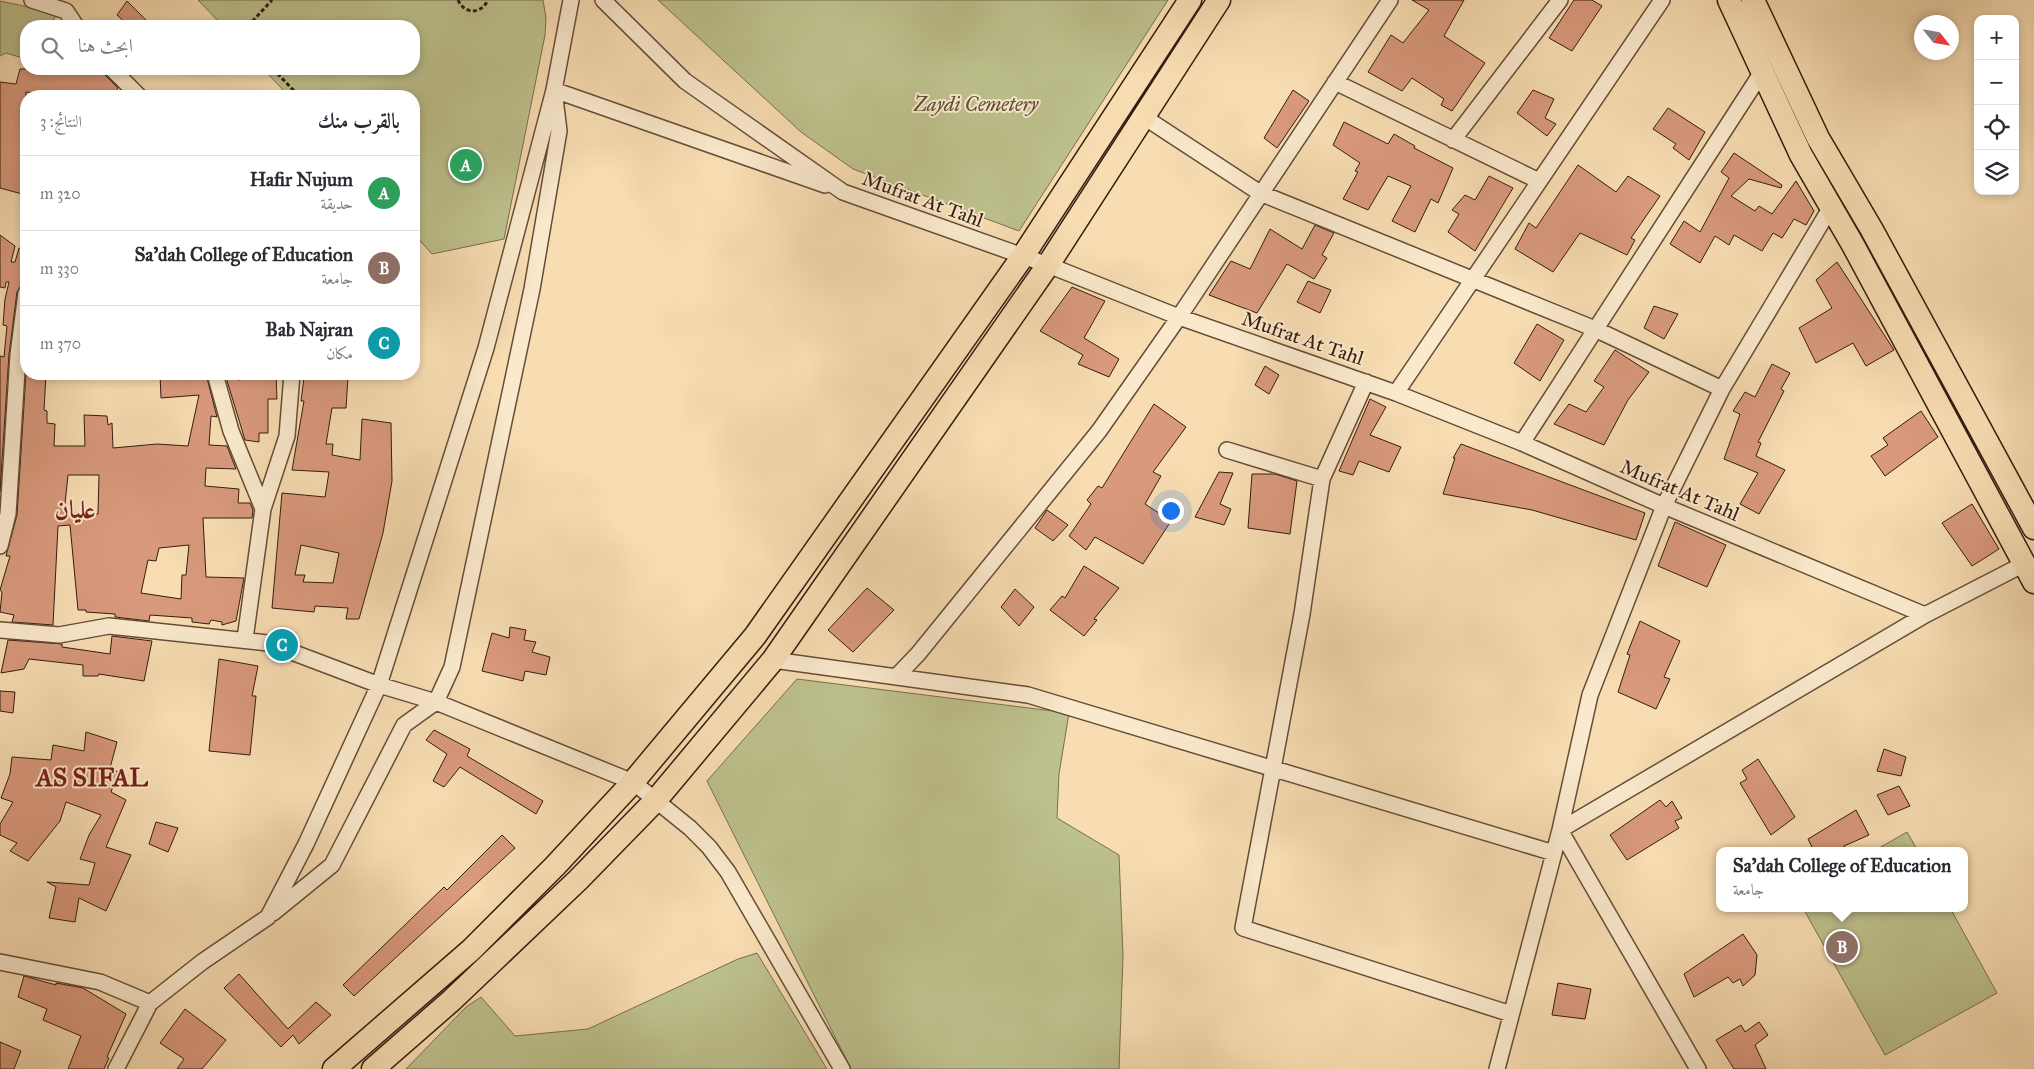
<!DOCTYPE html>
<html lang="ar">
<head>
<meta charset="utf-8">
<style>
	:root { --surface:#fff; --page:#f7f7f7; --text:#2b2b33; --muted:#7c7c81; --line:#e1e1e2; --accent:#2563eb }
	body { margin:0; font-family:"IM FELL Great Primer",Amiri,serif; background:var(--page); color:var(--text); direction:rtl }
	.controls { position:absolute; right:15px; top:15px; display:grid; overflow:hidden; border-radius:10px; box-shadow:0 2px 8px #0003 }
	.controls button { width:45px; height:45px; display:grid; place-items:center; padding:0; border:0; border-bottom:1px solid var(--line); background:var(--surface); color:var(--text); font:25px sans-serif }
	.compass { position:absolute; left:1914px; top:15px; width:45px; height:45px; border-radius:50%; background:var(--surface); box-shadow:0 2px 8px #0003; rotate:121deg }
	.you { position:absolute; left:1170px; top:510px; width:18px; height:18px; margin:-12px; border:4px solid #fff; border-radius:50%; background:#1a73e8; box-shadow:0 0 0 8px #1a73e833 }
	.badge { display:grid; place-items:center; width:32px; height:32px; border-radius:50%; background:var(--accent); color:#fff; font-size:16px; font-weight:700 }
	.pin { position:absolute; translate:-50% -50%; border:2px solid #fff; box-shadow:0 1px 5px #0006 }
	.popup { position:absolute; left:1716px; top:847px; width:252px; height:65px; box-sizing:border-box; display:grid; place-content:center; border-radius:10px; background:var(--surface); filter:drop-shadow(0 1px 4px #0005); font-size:16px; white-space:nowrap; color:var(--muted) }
	.popup b { font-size:19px; color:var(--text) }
	.popup::after { content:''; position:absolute; left:50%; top:100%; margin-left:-10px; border:10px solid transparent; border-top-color:var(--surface) }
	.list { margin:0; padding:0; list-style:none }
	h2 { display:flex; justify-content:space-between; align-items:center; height:65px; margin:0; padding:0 20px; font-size:21px }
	h2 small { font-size:16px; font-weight:400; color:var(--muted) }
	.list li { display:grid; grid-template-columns:32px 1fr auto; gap:15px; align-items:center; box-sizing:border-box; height:75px; padding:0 20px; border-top:1px solid var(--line) }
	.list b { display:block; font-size:19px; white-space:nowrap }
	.list p { margin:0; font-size:16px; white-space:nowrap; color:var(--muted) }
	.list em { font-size:16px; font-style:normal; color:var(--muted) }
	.icon { flex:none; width:28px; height:28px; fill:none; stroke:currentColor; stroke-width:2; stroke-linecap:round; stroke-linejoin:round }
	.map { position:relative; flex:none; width:2034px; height:1069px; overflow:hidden; direction:ltr }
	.search { position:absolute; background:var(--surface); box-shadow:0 2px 8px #0003; left:20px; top:20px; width:400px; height:55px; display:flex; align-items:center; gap:12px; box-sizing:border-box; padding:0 18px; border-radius:20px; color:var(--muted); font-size:19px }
	.panel { position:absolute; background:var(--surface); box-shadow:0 2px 8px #0003; left:20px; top:90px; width:400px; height:290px; border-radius:20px; direction:rtl }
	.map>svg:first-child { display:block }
</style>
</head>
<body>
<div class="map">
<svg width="2034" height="1069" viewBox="0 0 2034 1069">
	<rect width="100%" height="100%" fill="#f8ddb2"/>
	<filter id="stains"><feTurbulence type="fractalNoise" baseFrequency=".004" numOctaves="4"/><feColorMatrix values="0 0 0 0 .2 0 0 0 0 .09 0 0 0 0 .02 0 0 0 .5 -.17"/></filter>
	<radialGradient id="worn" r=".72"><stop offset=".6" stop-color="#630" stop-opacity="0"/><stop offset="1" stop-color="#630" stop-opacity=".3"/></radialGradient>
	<!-- green -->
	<path fill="#bdc18d" stroke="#796e4e" d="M198,0H543L546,18L545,35L504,239L432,254L414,234V96H289L263,69H414V26H223Z
		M658,0H1168L1019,231L853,169L801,132Z
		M0,1L57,13L50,26H26V59L6,53L0,56Z
		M797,679L1069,713L1059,774L1057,818L1119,855L1123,956L1119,1069H851L707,781Z
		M1907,832L1918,851H1874Z
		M1803,908H1950L1997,993L1885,1055Z
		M757,953L827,1069H406L466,1007L481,997L515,1036L588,1029L738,959Z"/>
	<!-- building -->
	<path fill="#d9997d" stroke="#351b0f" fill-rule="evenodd" d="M1412,0H1464L1444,36L1485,63L1452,111L1441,105L1444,99L1412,78L1402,91L1368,72L1391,35L1403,43L1429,10Z
		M1574,0H1592L1602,6L1572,51L1549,38Z
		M127,1L152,26H129L117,15Z
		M20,69H103L105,75L118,88L112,96H59L26,92V195L0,188V82L16,84Z
		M1293,90L1309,101L1277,148L1264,138Z
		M1533,90L1554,99L1545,118L1556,124L1547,136L1517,113Z
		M1668,108L1705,132L1689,160L1673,148L1676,144L1653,129Z
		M1344,122L1388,144L1394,134L1415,146L1414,148L1453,168L1438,203L1431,199L1415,232L1392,221L1411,186L1388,176L1368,210L1343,199L1358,172L1355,171L1360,163L1333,145Z
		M1734,153L1782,185L1781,188L1749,179L1731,196L1755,211L1759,206L1772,214L1796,181L1814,211L1806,225L1794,219L1782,238L1773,233L1762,251L1734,235L1729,245L1715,236L1700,263L1670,244L1684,221L1700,232L1729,178L1721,172Z
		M1578,165L1616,192L1628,176L1660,196L1631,238L1635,240L1627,255L1580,233L1553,272L1515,249L1529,223L1536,228Z
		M1489,176L1513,188L1475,251L1448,232L1459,214L1452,210L1465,195L1475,200Z
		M1315,225L1334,233L1322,255L1327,258L1314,279L1287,264L1257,313L1209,295L1231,261L1250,269L1270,229L1302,249Z
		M0,235L15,246L11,262H15L19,248L26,250L22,284L17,292L9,354L0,492V356L4,357L7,326L3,325L5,299L9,282H6L5,288L0,287Z
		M1837,262L1894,350L1866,366L1853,343L1816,363L1799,328L1832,308L1816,280Z
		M1308,281L1331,290L1320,313L1297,302Z
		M1072,287L1105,301L1084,338L1119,359L1109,377L1078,364L1083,355L1040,331Z
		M1654,306L1678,314L1664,339L1644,328Z
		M1537,324L1564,340L1540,381L1514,363Z
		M1615,350L1649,372L1628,400L1604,445L1554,424L1569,404L1586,412L1604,387L1594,381Z
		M1772,364L1790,373L1781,389L1784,391L1758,442L1761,443L1756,456L1785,470L1759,514L1740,504L1758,473L1724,459L1740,414L1733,411L1745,392L1755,397Z
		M1265,366L1279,375L1269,394L1255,385Z
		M26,373L46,374L44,410L47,411V423L55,424L54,446H85L84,415L107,416L108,425L112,423L113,448L157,444L188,446L199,395L161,398L160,374H206L217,417L211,416L209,445L227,446L236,469L206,468L205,486L239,489L238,503H250L253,510L252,518H203L206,577L244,578L236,621L222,625V622L211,620L209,624L192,622V618L150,615L149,621L115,617V614L86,612V610H78L70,525L58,526L53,625L12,622L14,615L0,612L2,592L0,590L10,556H6L7,552L17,515ZM68,475H99L98,514L64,513ZM189,545L186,575H182L181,599L141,593L148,560L156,561L159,548Z
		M225,374H237L238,380L276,375L277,399H268V433H259V442L245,440Z
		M348,377L346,408H332L326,444H333L332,455L360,460L362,419L391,423L392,481L383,533L359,619H346L348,608L315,606L314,612L272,608L282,493L325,497L329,472L292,470L304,401H301L304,378ZM301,545L339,553L333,583L303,582L305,575H295Z
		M1370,399L1386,407L1370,435L1401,447L1389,472L1359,461L1353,475L1339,471Z
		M1154,404L1186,427L1153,472L1161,476L1145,504L1171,521L1143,564L1095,537L1086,550L1069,536L1091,504L1087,500L1098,486L1102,488Z
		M1921,411L1938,437L1885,476L1871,456L1888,445L1883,438Z
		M1461,444L1645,513L1636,540L1532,510L1443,494L1455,458H1453Z
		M1219,472L1233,473L1220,504L1231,509L1224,525L1195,517Z
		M1252,474H1275L1297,481L1290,534L1248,528Z
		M1972,504L1999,549L1972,566L1942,523Z
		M1047,510L1068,525L1053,541L1035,528Z
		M1675,522L1726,545L1707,587L1658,566Z
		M1084,566L1119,588L1094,619L1097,620L1084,636L1050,610L1062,596L1065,598Z
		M867,588L894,610L853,652L828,630Z
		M1015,589L1034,607L1019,626L1001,607Z
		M1640,621L1680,641L1664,677L1670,679L1656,709L1618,692L1630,655L1627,654Z
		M510,627L526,630L524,640L536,642L532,652L550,657L546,675L525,671L523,681L482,671L492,633L509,638Z
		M112,636L152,641L144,681L99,674L98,676H83V665L29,659L24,669L1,673L8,640L62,644V647L110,654Z
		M219,659L258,666L252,696H256L250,755L209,751Z
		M0,691L15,692L13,713L0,711Z
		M434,730L470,749L467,756L543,801L536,814L460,767L444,787L433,781L447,754L426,740Z
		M86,732L117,742L110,768L118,772L111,792L126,800L106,847L131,855L106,911L79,898L75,922L49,918L56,887L47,882L89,885L95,863L80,859L89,835L101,815L66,802L60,821L28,861L10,851L17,843L0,835V824L13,802L1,798L10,774L12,757L51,760L53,745L84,751Z
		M1884,749L1906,757L1901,776L1877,771Z
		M1758,759L1795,817L1771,835L1740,783L1747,779L1742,770Z
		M1899,786L1910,806L1888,815L1877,795Z
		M1660,800L1666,807L1672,801L1682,818L1675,821L1679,828L1627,860L1610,835Z
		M1856,810L1869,835L1844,846L1847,851H1814L1808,839Z
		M156,822L178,828L168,852L149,844Z
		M502,835L515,848L354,996L343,985L444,887L447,890Z
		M1743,934L1757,955L1755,975L1743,986L1740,979L1733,983L1728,977L1694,997L1684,974Z
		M239,974L288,1029L316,1002L331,1015L299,1044L293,1035L281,1047L224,988Z
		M24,976L56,985V983L83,988L126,1014L107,1057L109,1058L104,1069H68L81,1036L43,1020L47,1009L18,997Z
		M1558,983L1591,989L1585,1019L1552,1015Z
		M185,1009L226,1040L202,1069H177L184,1059L160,1043Z
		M1759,1022L1768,1035L1755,1045L1766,1069H1734L1716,1040L1741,1025L1745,1032Z
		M0,1042L21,1051L14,1069H0Z"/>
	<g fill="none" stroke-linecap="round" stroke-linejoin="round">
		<defs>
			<path id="minor" d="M32,0L66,11L76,26
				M603,0L685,81L843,192L1048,265L1179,317L1396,393L1522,443L1664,506L1925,615L2024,564
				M112,69L139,96
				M1335,82L1539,181
				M1144,117L1260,193L1595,329L1722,389
				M1453,140L1560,0
				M215,374L231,431L263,509
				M1366,382L1322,479L1302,614L1243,928L1511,1014
				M1396,393L1662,0
				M1522,443L1762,72
				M1227,450L1322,479
				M0,546L8,514L18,355L26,293
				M0,630L59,635L109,626L268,643L379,685L436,702L633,782L690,828L709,847L728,872L842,1069
				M245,639L263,509L287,436L292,374
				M773,660L1028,695L1554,853
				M896,677L918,654L1099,431L1179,317L1390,0
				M273,913L332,865L404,725L436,702L452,667L532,289L559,131L554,90L571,0
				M0,962L100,982L150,1003
				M116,1069L150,1003L202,962L268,917L306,844L379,685L486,348L554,90L825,185
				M1497,1069L1560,830L1590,695L1664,506L1722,389L1831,207
				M1698,1069L1560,830L1925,615"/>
			<path id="primary" d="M1729,0L1801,155L1853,245L2034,582
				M1753,0L1818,138L1872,230L2034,528
				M334,1069L471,950L555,866L633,782L755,636L1023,256L1190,0
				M373,1069L452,1000L578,880L656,800L773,660L1048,265L1219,0"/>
		</defs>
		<!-- minor casing -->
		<use href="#minor" stroke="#664c38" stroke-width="18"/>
		<!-- primary casing -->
		<use href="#primary" stroke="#351b0f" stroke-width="25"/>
		<!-- path -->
		<path stroke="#351b0f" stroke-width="3" stroke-dasharray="4 2.5" stroke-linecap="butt" d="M458,0C464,14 481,15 488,0
			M248,26L272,0
			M273,69L299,96"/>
		<!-- minor -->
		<use href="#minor" stroke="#fae9cd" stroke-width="15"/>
		<!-- primary -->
		<use href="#primary" stroke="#f8ddb2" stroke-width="22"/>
	</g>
	<g text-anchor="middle" stroke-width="4" stroke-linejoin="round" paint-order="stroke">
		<!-- park labels -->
		<g font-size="20" font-style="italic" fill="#5e4d35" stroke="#fae9cd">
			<text x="976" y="111">Zaydi Cemetery</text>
		</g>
		<!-- street labels -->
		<g font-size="20" fill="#351b0f" stroke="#fae9cd">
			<text transform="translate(923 199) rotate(20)" y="7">Mufrat At Tahl</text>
			<text transform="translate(1303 338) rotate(19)" y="7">Mufrat At Tahl</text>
			<text transform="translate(1680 490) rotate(23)" y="7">Mufrat At Tahl</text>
		</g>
		<!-- district labels -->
		<g font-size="25" font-weight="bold" fill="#7a1f14" stroke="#fae9cd">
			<text x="75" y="518">عليان</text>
			<text x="92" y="786">AS SIFAL</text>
		</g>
	</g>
	<rect width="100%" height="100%" filter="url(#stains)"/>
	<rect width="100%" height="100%" fill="url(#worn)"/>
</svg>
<div class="controls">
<button>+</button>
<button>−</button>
<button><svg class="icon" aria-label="locate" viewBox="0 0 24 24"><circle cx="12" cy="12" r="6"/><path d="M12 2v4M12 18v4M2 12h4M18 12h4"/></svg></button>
<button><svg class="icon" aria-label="layers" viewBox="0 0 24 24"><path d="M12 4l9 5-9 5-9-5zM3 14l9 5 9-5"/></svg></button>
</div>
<svg class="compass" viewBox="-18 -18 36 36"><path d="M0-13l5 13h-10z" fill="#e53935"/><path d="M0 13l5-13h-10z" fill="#7c7c81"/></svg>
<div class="you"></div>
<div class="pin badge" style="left:466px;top:165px;background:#2e9e5b">A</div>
<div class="pin badge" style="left:1842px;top:947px;background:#8d6e63">B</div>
<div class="popup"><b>Sa'dah College of Education</b>جامعة</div>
<div class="pin badge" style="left:282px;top:645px;background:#0f9aa8">C</div>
<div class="search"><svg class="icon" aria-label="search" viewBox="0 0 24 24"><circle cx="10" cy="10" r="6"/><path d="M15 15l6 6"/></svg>ابحث هنا</div>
<section class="panel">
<h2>بالقرب منك<small>النتائج: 3</small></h2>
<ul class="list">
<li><span class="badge" style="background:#2e9e5b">A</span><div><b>Hafir Nujum</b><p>حديقة</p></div><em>320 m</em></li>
<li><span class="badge" style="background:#8d6e63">B</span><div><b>Sa'dah College of Education</b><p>جامعة</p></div><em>330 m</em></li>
<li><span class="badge" style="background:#0f9aa8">C</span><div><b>Bab Najran</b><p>مكان</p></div><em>370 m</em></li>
</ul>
</section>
</div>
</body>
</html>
